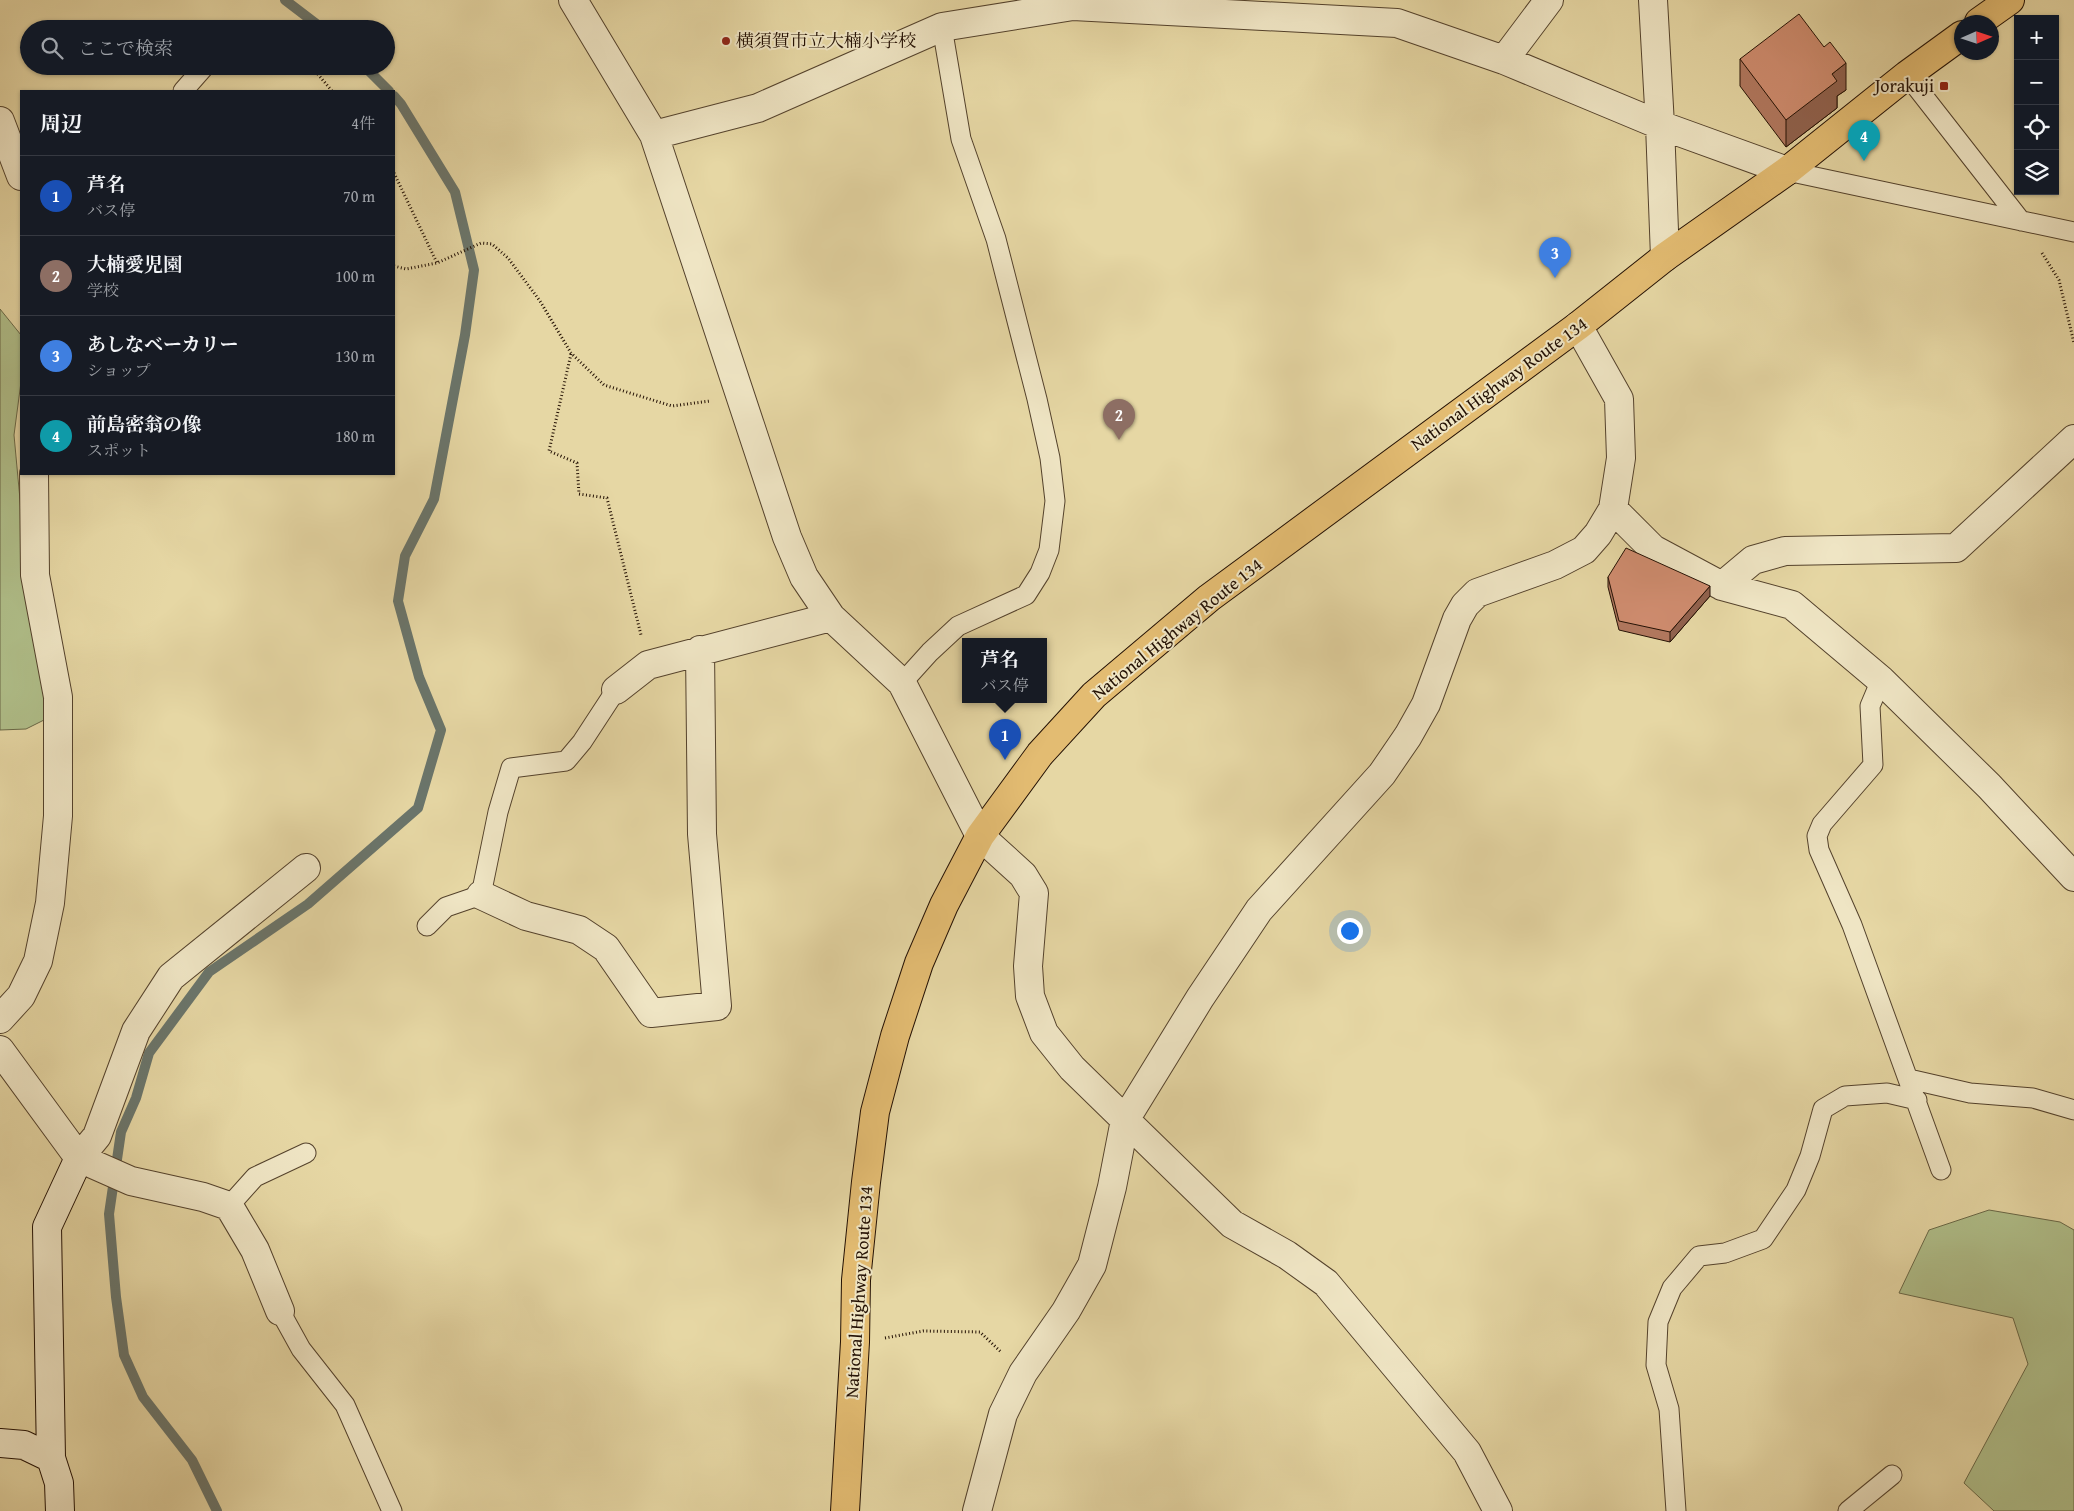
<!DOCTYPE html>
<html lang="ja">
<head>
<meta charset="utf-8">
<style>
	:root { --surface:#171b24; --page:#242831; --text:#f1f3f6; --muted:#9ea1a6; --line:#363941; --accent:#0f766e }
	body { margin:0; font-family:"Gentium Book Plus","Noto Serif JP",serif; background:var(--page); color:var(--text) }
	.controls { position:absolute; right:15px; top:15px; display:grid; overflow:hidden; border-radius:0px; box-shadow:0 1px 4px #0004 }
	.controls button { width:45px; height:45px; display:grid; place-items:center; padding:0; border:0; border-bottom:1px solid var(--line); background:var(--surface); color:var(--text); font:25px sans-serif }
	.compass { position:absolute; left:1954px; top:15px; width:45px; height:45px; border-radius:50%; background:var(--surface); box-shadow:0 1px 4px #0004; rotate:87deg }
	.you { position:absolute; left:1349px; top:930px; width:18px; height:18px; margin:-12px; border:4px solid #fff; border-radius:50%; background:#1a73e8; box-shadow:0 0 0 8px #1a73e833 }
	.badge { display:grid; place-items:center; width:32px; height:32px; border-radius:50%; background:var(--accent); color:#fff; font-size:16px; font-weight:700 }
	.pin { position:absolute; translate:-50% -41px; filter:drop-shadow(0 1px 2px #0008) }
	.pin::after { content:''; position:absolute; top:26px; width:18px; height:15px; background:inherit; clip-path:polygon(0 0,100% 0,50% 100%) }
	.popup { position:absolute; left:962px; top:638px; width:85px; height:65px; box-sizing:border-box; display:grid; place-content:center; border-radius:0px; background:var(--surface); filter:drop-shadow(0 1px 4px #0005); font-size:16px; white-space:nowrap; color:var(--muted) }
	.popup b { font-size:19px; color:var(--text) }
	.popup::after { content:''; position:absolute; left:50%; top:100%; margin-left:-10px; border:10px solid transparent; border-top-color:var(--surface) }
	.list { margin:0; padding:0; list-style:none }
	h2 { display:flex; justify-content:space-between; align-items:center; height:65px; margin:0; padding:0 20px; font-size:21px }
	h2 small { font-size:16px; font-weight:400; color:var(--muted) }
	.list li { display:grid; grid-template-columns:32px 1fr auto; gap:15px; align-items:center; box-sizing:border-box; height:80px; padding:0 20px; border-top:1px solid var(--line) }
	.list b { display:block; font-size:19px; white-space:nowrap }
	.list p { margin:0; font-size:16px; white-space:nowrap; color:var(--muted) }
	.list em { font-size:16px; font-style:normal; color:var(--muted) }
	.icon { flex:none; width:28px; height:28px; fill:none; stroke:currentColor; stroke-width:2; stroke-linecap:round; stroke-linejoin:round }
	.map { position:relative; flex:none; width:2074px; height:1511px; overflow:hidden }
	.search { position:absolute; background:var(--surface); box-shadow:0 1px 4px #0004; left:20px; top:20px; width:375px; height:55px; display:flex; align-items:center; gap:12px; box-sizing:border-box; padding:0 18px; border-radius:28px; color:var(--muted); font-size:19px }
	.panel { position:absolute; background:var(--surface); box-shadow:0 1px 4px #0004; left:20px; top:90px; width:375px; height:385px; border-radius:0px }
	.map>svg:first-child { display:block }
</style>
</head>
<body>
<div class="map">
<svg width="2074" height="1511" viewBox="0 0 2074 1511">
	<rect width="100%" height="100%" fill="#e6d7a4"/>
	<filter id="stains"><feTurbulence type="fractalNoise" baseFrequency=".004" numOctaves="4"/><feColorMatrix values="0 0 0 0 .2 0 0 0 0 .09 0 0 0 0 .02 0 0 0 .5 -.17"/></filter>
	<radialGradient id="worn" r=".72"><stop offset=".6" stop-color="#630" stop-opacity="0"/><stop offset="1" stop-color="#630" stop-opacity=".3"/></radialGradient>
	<!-- green -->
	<path fill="#b0bf8a" stroke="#6a6847" d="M0,309L21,335V382L14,435L22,521L48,718L26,729L0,730Z
		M1989,1210L2060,1222L2074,1230V1511H1994L1964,1483L2028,1364L2013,1318L1899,1293L1929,1230Z"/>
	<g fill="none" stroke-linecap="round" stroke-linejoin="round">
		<!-- stream -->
		<path stroke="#6a756b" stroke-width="10" d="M285,0L323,29
			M364,66L389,91
			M217,1511L192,1460L143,1397L124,1355L116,1297L109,1214L121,1132L136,1098L149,1053L209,972L308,904L418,808L441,730L419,677L398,601L405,556L434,499L465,335L474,270L455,192L401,104L394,96"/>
		<defs>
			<path id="lane" d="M1907,75L2021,221
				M183,91L205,66
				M1787,171L2074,232
				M1881,680L1870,706L1873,765L1822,824L1817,836L1819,850L1852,925L1941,1170
				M902,683L930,652L958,626L1026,595L1040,573L1049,550L1055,501L1050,458L1037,399L996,239L961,139L942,27
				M427,926L446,907L481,895L498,812L511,768L566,761L582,742L616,690
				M1909,1079L1970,1093L2033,1098L2074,1110
				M229,1206L255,1177L306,1153
				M280,1311L301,1349L345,1405L392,1511
				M1676,1511L1669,1409L1656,1365L1658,1322L1672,1288L1699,1256L1725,1253L1763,1239L1796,1190L1810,1156L1823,1109L1845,1096L1887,1093L1917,1100
				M1848,1511L1892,1475"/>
			<path id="street" d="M573,0L654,135L787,537L804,577L831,617L902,683L980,836L1023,875L1034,893L1028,966L1030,996L1044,1033L1072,1068L1232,1224L1287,1255L1326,1283L1467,1452L1498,1511
				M1653,0L1660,125L1665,257
				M1504,60L1549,0
				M0,121L21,176
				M654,135L758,108L942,27L1073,6L1397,23L1504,60L1660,125L1787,171
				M1578,326L1619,399L1621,458L1613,509L1653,549L1722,586L1792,605L1881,680L1989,786L2074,877
				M1722,586L1753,560L1785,551L1956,548L2074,439
				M616,690L648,665L831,617
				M481,895L526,916L579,930L606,948L651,1013L717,1006L702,834L700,650
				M0,1019L21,996L38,961L50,903L58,816V697L35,575L34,474
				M0,1050L79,1158L131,1181L203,1197L229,1206L255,1250L280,1311
				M79,1158L97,1136L136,1031L171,977L306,868
				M977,1511L1003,1414L1023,1373L1066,1311L1092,1265L1112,1187L1125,1120L1200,998L1259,910L1382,774L1408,736L1426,704L1457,619L1465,605L1477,593L1555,565L1584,550L1598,534L1613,509"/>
			<path id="secondary" d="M0,1443L24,1445L51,1458L59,1483L60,1511
				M51,1458L47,1227L79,1158"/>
			<path id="highway" d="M1979,22L2010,0
				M845,1511L855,1342L856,1280L866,1182L875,1112L895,1036L919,963L944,905L980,836L1040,754L1094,695L1209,598L1578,326L1665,257L1787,171L1907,75L1962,35"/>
		</defs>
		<!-- lane casing -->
		<use href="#lane" stroke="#54422c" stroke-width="21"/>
		<!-- street casing -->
		<use href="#street" stroke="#54422c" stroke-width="30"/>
		<!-- secondary casing -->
		<use href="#secondary" stroke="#241104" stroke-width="30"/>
		<!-- highway casing -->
		<use href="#highway" stroke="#241104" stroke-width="30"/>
		<!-- path -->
		<path stroke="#241104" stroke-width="3" stroke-dasharray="1 2.5" stroke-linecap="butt" d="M311,66L332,91
			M394,173L437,263
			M2042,253L2059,280L2074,343
			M394,266L406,269L437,263L481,243L492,244L508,258L540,301L571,353L604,385L672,406L710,401
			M571,354L549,451L577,463L579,494L607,498L641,635
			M885,1338L923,1331L980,1332L1001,1352"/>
		<!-- lane -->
		<use href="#lane" stroke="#efe5c4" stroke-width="19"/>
		<!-- street -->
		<use href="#street" stroke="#efe5c4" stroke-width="28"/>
		<!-- secondary -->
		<use href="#secondary" stroke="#efe5c4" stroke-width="28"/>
		<!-- highway -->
		<use href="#highway" stroke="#e3bc72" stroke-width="28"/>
	</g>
	<!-- wall -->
	<path fill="#b2785f" stroke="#241104" d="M1824,47L1846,90L1837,96V108L1786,147L1740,86V59Z
		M1608,577L1710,596L1670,642L1619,630L1608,587Z"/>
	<!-- shaded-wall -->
	<path fill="#91624e" stroke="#241104" d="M1846,63V90L1837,96V108L1786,147V120L1832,74Z
		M1710,586V596L1670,642V632Z"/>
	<!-- building -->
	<path fill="#cf8c6f" stroke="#241104" d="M1799,14L1824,47L1830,42L1846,63L1832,74L1837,81L1786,120L1740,59Z
		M1626,548L1710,586L1670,632L1619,621L1608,577Z"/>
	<!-- markers -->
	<g fill="#8f2418" stroke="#efe5c4" stroke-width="2">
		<circle cx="726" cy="41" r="5"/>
		<rect x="1939" y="81" width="10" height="10" rx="2.5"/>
	</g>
	<g text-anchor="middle" stroke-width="4" stroke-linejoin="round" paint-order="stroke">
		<!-- poi labels -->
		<g font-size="18" fill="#241104" stroke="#efe5c4" text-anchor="start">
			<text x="736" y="47">横須賀市立大楠小学校</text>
			<text x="1934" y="92" text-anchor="end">Jorakuji</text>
		</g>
		<!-- street labels -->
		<g font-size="18" fill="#241104" stroke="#efe5c4">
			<text transform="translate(1499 384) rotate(-36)" y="6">National Highway Route 134</text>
			<text transform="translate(1177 629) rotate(-39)" y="6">National Highway Route 134</text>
			<text transform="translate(859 1292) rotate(-86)" y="6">National Highway Route 134</text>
		</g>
	</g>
	<rect width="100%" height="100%" filter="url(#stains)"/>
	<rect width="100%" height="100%" fill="url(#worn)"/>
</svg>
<div class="controls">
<button>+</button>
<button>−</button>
<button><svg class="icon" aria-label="locate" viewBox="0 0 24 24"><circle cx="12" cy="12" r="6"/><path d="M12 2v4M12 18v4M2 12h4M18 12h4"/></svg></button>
<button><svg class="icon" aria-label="layers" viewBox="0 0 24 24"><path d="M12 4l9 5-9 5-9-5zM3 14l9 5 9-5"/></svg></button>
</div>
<svg class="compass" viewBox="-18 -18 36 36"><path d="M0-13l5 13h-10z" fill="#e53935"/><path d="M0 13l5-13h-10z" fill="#9ea1a6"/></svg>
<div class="you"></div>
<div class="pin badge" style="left:1005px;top:760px;background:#1a4fb4">1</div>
<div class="popup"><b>芦名</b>バス停</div>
<div class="pin badge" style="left:1119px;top:440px;background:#8d6e63">2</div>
<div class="pin badge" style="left:1555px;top:278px;background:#3f7fe0">3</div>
<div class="pin badge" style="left:1864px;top:161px;background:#0f9aa8">4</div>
<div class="search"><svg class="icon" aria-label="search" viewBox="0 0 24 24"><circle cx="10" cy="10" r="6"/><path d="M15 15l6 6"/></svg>ここで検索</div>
<section class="panel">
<h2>周辺<small>4件</small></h2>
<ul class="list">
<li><span class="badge" style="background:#1a4fb4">1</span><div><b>芦名</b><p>バス停</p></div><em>70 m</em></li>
<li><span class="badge" style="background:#8d6e63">2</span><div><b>大楠愛児園</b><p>学校</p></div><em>100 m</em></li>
<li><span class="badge" style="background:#3f7fe0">3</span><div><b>あしなベーカリー</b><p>ショップ</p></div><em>130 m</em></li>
<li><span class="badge" style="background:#0f9aa8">4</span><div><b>前島密翁の像</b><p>スポット</p></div><em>180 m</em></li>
</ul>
</section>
</div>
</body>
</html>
